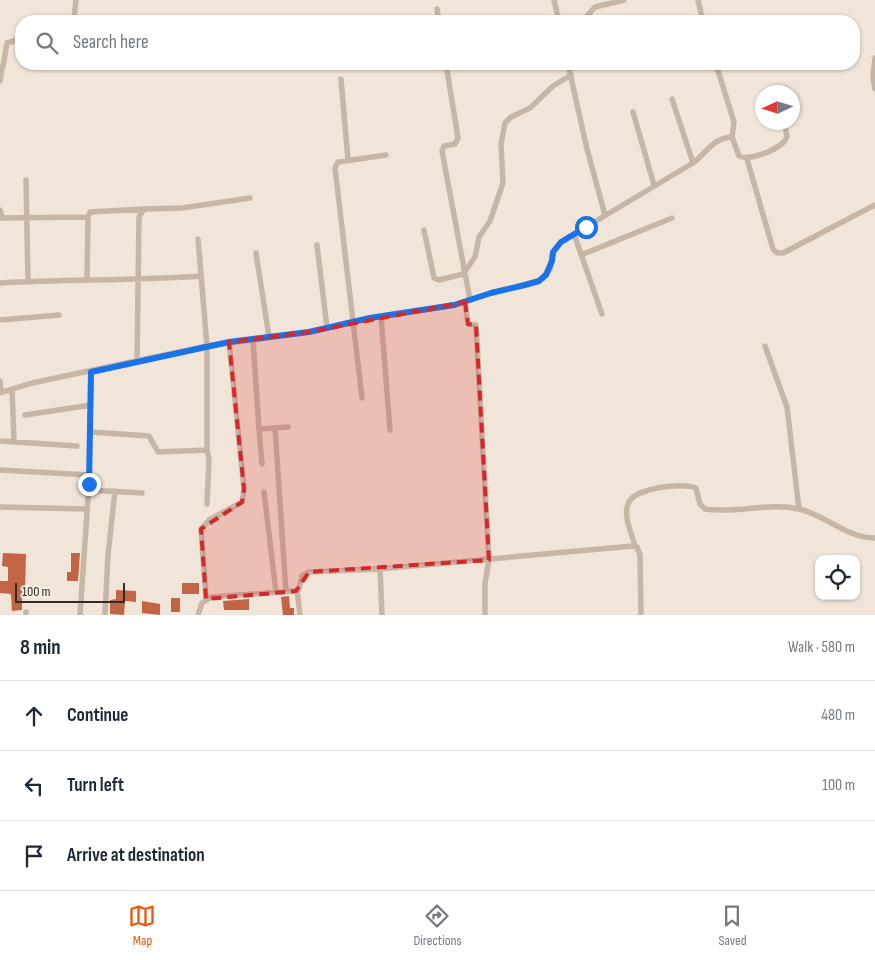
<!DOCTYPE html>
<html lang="en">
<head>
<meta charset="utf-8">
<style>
	:root { --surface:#fff; --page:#f6f6f7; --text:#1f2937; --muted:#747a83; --line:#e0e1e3; --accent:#ea580c }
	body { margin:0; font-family:"Sofia Sans Condensed",sans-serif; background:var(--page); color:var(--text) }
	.controls { position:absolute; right:15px; bottom:15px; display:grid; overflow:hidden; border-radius:10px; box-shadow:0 1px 4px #0004 }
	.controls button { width:45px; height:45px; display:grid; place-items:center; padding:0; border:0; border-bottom:1px solid var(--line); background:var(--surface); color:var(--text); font:25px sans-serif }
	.compass { position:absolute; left:755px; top:85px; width:45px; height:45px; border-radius:50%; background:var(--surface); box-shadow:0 1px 4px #0004; rotate:266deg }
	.scale { position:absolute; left:15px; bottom:12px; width:110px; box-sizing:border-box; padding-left:5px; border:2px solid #332a26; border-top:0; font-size:14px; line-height:18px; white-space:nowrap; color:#332a26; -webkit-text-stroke:4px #f8efe4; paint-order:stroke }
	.stop { position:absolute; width:15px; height:15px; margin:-11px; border:4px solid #1a73e8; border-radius:50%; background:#fff }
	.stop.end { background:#1a73e8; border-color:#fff; box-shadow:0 1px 5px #0008 }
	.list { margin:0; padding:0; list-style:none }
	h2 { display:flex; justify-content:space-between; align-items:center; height:65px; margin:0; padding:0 20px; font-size:21px }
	h2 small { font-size:16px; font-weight:400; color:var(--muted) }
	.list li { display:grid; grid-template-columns:32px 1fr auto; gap:15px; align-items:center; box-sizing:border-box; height:70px; padding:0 20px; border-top:1px solid var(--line) }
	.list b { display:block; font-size:19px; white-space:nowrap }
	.list em { font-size:16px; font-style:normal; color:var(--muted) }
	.icon { flex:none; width:28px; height:28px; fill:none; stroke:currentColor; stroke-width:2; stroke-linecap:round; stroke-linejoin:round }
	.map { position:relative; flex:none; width:875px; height:615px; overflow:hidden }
	.search { position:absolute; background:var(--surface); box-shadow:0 1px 4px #0004; left:15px; right:15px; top:15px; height:55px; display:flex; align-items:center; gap:12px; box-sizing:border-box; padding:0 18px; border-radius:20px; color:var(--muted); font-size:19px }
	.sheet { height:275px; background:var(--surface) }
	nav { display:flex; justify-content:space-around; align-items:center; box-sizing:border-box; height:70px; border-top:1px solid var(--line); background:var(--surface); font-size:14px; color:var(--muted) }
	nav a { display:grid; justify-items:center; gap:2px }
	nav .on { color:var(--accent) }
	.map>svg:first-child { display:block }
</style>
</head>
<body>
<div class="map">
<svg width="875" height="615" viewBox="0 0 875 615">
	<rect width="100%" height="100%" fill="#f0e5d8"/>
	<!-- building -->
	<path fill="#c26544" d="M3,553L26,554L25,594H22V610L12,611L11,594L0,593V581H8V567L2,566Z
		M71,553H80L78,581H67V572H71Z
		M182,583H199V594H182Z
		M116,590L136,591V602L125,601L124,615L110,614V600L116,599Z
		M289,596L290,608H294V615H283L281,597Z
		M171,598H180V612H171Z
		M249,599V610H224L223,601Z
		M142,601L160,604V615L142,613Z"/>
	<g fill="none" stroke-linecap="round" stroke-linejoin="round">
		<!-- minor -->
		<path stroke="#c7b5a5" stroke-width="5.5" d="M554,0L559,21
			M698,0L703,21
			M437,9L439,21
			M74,18L76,0
			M583,21L595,7L624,0
			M875,58L873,77L875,89
			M446,64L458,138L455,144L444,146L442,151L470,300
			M568,64L587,149L605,215
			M716,64L734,122L732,137
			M0,70L3,66L7,43L21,39
			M341,79L348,160
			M0,81L2,69
			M775,90L776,92
			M672,99L693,163
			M633,112L654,185
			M747,159L773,249L777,253H783L875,205
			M26,180L28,281
			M0,210L2,217
			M0,218L88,217
			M424,230L434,278L439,280L463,274L475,257L479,237L490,221L503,183L501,144L505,123L511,117L530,108L553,86L571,75
			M574,234L602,314
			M198,239L207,346V450
			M317,245L327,328
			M256,253L269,337
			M581,255L672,218
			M87,280L88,217L90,212L144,209
			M0,283C67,279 134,281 201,276
			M465,302L468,324L476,325L489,560L485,583V615
			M381,316L390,430
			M0,320L59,315
			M253,340L259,429L288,427
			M765,346L787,407L799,509
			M137,362L139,217L144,209L182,208L250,198
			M0,381L1,392
			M12,389L14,441
			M0,393L32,383L207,346L309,332L370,318L454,305L491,293L539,281L550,269L553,252L561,242L693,163C706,153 713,138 732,137L739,156C749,162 785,148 787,136L784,122
			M362,398L335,168L338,162L386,155
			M25,415L91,405
			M275,428L286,592
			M259,429L262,464
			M91,432L149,436L158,452L207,450L209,459L207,504
			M0,441L77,446
			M0,470L89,475
			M88,490L142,493
			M264,492L276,592
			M0,507L87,509
			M635,546C632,534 623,516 628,504C633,488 682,482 696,488L700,504L705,509C736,514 768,502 799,509C826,515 846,538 875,538
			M380,569L382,615
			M297,590L300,615
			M206,599L201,529L209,520L242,502L244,489L229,342
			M26,612V615
			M80,615L89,484L91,372
			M105,615L108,555L115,491
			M198,615L202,603L211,597L296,591L299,589L302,576L309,572L380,569L633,546L637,547L640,555L641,615"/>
	</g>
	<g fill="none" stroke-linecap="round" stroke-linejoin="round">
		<!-- route -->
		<path stroke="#1a73e8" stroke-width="6" d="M89,484L91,372L229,342L309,332L370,318L454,305L491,293L525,285L539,281L546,275L552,261L553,252L561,242L586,227"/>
	</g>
	<!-- marked area -->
	<path fill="#d62828" fill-opacity="0.2" stroke="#d62828" stroke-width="4" stroke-dasharray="10 6" stroke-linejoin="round" d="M465,302L468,324L476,325L489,560L309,572L296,591L206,599L201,529L242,502L244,489L229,342L309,332Z"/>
</svg>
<div class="controls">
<button><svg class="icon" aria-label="locate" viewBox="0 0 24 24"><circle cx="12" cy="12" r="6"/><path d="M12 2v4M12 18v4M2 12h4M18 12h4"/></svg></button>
</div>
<svg class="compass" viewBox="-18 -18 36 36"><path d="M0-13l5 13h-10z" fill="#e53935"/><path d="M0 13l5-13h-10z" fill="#747a83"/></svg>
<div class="scale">100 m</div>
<div class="stop" style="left:586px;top:227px"></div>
<div class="stop end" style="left:89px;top:484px"></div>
<div class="search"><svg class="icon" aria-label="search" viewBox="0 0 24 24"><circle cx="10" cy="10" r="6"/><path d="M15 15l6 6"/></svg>Search here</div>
</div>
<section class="sheet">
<h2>8 min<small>Walk · 580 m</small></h2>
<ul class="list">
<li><svg class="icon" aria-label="ahead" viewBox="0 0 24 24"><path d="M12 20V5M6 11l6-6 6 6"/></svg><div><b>Continue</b></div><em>480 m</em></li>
<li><svg class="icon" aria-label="left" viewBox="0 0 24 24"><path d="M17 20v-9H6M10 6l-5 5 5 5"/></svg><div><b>Turn left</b></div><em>100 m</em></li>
<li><svg class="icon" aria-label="arrive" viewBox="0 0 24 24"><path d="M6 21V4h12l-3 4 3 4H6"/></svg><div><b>Arrive at destination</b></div></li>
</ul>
</section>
<nav>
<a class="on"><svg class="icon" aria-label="map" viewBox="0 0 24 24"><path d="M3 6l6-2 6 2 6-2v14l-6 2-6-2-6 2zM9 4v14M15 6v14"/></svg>Map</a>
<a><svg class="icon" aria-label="directions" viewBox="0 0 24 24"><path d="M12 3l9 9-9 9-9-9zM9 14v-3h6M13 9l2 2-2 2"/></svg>Directions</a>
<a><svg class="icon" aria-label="saved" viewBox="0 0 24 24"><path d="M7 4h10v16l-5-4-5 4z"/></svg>Saved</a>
</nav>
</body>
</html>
